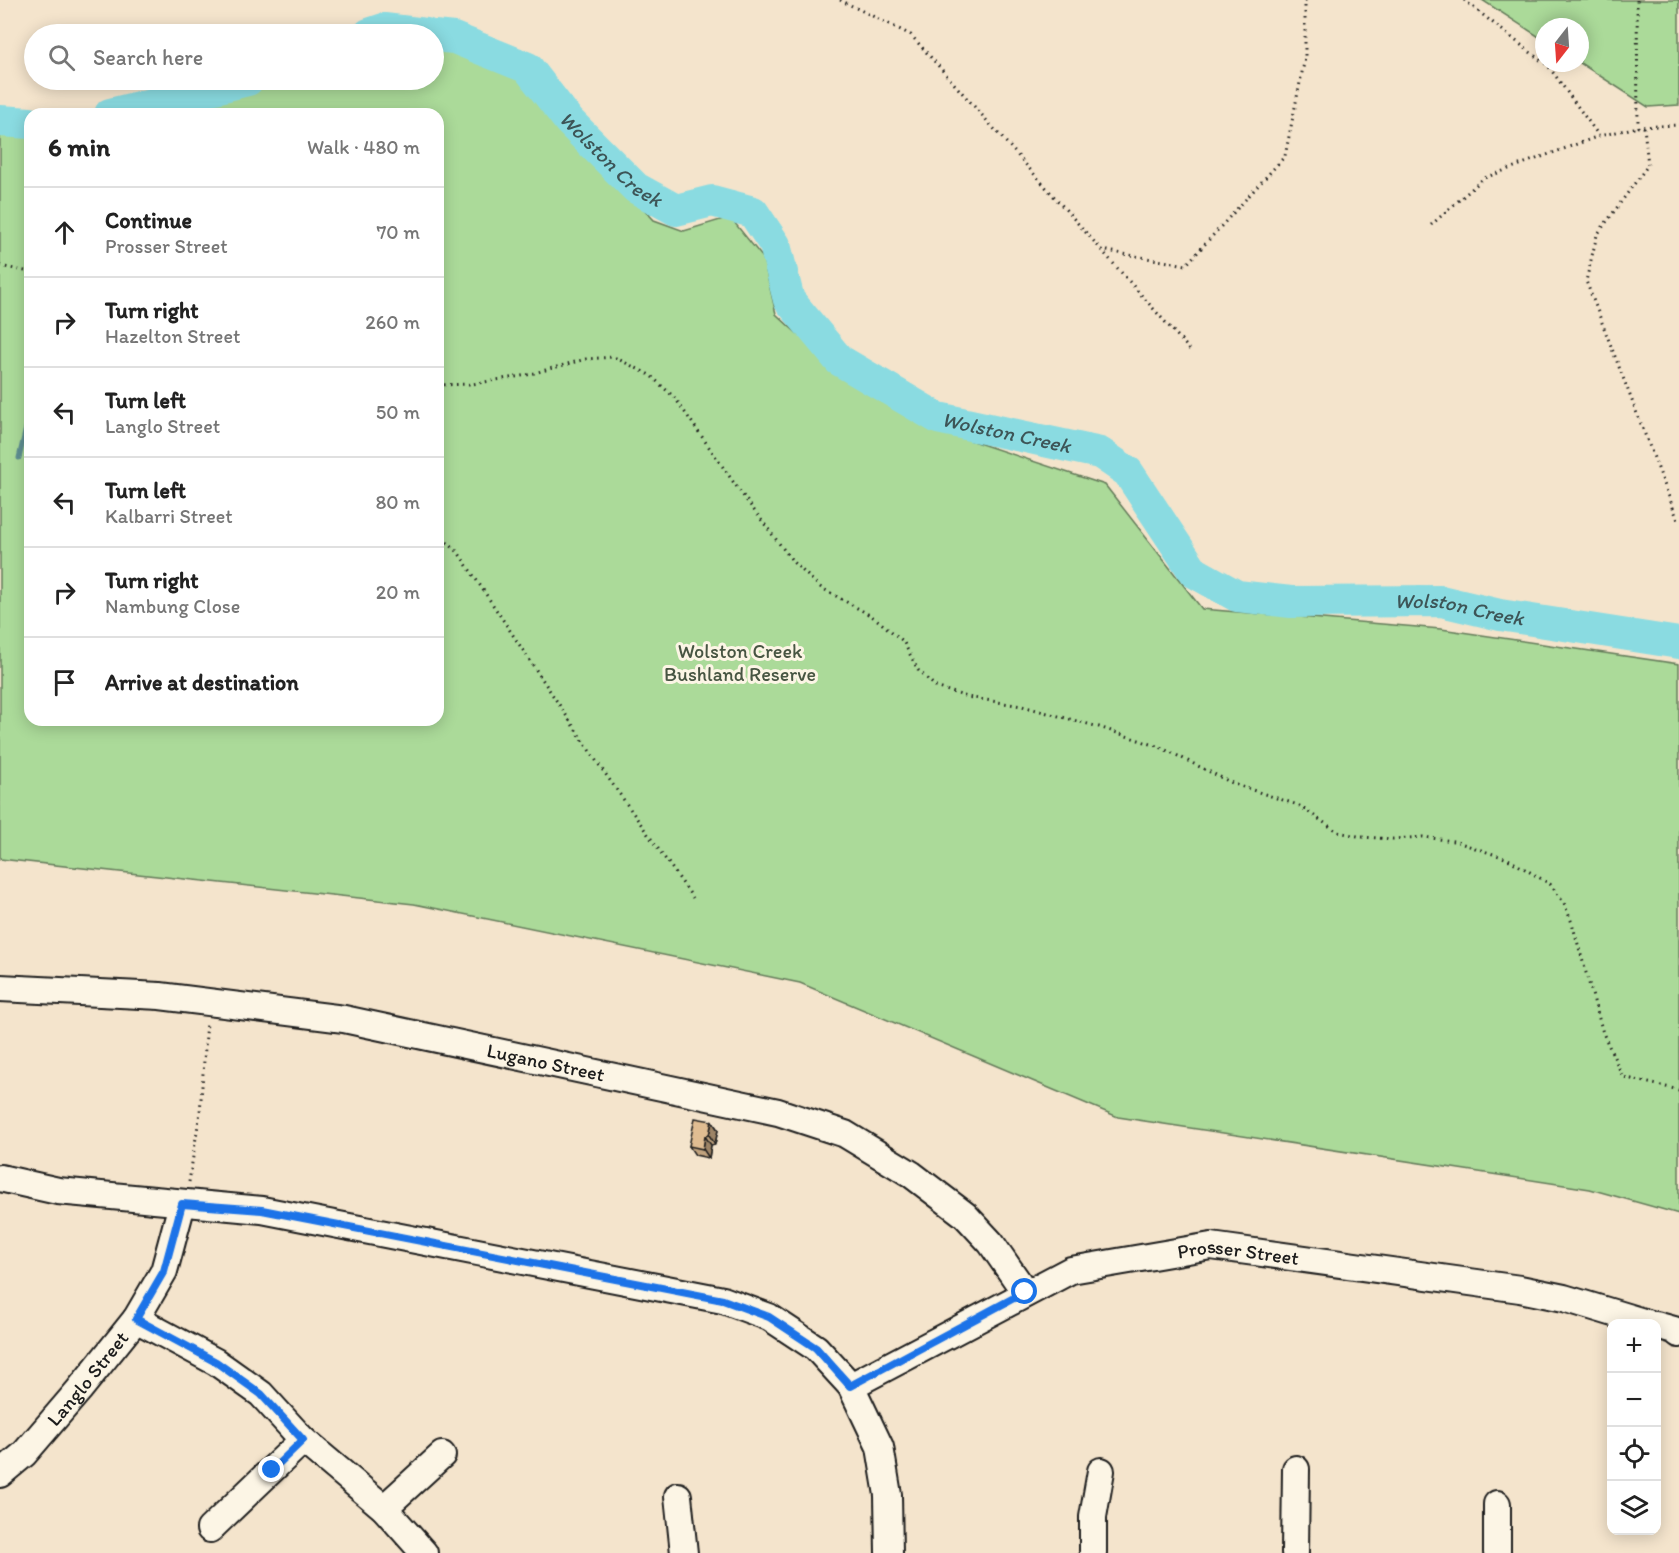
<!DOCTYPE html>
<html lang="en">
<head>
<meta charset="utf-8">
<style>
	:root { --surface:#fff; --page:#f6f6f6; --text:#222; --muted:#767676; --line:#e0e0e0 }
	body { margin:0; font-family:Itim,sans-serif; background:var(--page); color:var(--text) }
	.controls { position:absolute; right:18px; bottom:18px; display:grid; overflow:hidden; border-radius:12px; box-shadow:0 3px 15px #0003 }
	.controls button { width:54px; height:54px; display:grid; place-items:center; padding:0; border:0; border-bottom:2px solid var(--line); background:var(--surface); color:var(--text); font:30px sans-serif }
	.compass { position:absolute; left:1535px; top:18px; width:54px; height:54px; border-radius:50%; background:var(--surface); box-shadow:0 3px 15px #0003; rotate:197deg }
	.stop { position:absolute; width:18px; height:18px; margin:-14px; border:4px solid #1a73e8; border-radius:50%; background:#fff }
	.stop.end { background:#1a73e8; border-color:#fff; box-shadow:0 2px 6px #0008 }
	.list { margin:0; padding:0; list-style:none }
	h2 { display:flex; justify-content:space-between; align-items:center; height:78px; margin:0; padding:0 24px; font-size:26px }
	h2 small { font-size:20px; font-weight:400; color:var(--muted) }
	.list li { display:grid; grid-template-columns:39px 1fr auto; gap:18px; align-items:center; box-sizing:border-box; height:90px; padding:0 24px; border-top:2px solid var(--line) }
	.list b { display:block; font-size:22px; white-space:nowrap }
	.list p { margin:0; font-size:20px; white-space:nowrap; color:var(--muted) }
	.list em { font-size:20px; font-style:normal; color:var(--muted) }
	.icon { flex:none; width:33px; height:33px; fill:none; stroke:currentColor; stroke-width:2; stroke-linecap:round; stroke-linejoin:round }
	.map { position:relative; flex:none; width:1679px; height:1553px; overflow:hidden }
	.search { position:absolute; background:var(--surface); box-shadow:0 3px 15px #0003; left:24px; top:24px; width:420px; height:66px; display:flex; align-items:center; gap:15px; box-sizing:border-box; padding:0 21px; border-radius:33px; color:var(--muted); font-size:22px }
	.panel { position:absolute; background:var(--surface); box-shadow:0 3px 15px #0003; left:24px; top:108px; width:420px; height:618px; border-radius:18px }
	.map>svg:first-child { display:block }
</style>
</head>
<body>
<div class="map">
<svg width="1679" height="1553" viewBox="0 0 1679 1553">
	<rect width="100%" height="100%" fill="#f4e4cc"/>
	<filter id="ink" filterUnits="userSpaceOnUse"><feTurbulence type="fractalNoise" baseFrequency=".0167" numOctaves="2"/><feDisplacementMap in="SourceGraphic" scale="12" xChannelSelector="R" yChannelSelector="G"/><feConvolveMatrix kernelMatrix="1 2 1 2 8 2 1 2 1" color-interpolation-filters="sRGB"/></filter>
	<g filter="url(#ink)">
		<!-- green -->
		<path fill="#abda99" stroke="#647b5a" stroke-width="1.5" d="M1482,0H1679V105L1648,107L1580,63V27H1544V40Z
			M434,47L453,49L521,76L654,220L684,231L730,217L763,258L776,314L829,363L948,433L1105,485L1202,609L1441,629L1679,664V1214L1590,1189L1118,1117L800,983L414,904L0,859V130L30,131V720H438V114H150L265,87L285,80H434Z"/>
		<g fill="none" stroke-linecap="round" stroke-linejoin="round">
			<!-- stream -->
			<path stroke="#5e8f92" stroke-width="5" d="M172,114L175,98
				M19,458L30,411"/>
			<!-- river -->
			<g stroke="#8adbe1" stroke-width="32">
				<path d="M369,34L384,29L426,34"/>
				<path id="s1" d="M434,36L454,38L528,68L569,121L636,188L676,210L712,201L753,212L775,245L789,300L839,360L938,418L1100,453L1128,472L1194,572L1237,596L1291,602L1441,601L1500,615L1679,643"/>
				<path d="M110,114L248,80"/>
				<path d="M0,121L30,123"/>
			</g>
			<defs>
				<g id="minor">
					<path id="s2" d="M0,988L160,996L344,1019L778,1112L845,1134L911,1174L965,1215L991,1243L1025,1292"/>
					<path d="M0,1178L58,1191L262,1210L723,1300L769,1317L816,1348L851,1386L880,1447L888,1495L889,1553"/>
					<path d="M136,1319L216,1362L261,1394L303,1440L384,1508L424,1553"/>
					<path d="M1656,1325L1674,1330L1679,1334"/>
					<path id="s3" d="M851,1386L1071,1270L1211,1246L1520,1289L1564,1298L1650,1324"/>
					<path id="s4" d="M0,1474L24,1454L79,1390L136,1319L164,1271L182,1204"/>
					<path d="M678,1496L684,1553"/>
					<path d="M1497,1504V1553"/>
					<path d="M384,1508L442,1455"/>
					<path d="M210,1529L303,1440"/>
					<path d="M1093,1553V1517L1101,1471"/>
					<path d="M1295,1553L1296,1469"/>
				</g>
			</defs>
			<!-- minor casing -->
			<use href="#minor" stroke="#1c1c1c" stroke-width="30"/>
			<!-- path -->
			<path stroke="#1c1c1c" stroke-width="3" stroke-dasharray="1.5 4.5" stroke-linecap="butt" d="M840,0L911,35L1190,350
				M1464,0L1544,63
				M1637,0L1638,127L1679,125
				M1545,63L1549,67L1599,136
				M1644,127L1648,165L1597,235L1586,281L1679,523
				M1431,225L1484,178L1599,136L1638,127
				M1101,250L1186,265L1285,156L1305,58V0
				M0,266L30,272
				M438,385L472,384L527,375L586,359L614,357L650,375L675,398L741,493L794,563L820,587L875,618L903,641L918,670L936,687L967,697L1022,706L1099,727L1160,747L1234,784L1298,805L1338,832L1362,837L1393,839L1423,837L1454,841L1508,859L1550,884L1564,903L1572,923L1603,1033L1623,1077L1679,1090
				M438,534L458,552L597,762L693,898
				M189,1182L200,1112L207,1022"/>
			<!-- minor -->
			<use href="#minor" stroke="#fcf5e5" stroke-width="26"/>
		</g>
		<!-- wall -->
		<path fill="#c1a37e" stroke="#1c1c1c" stroke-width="1.5" d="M712,1121L718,1130L715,1144L711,1145L709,1158L695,1155L689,1146Z"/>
		<!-- shaded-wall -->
		<path fill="#9d8466" stroke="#1c1c1c" stroke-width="1.5" d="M712,1121L718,1130L715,1144L709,1135Z
			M705,1136L711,1145L709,1158L703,1149Z"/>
		<!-- building -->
		<path fill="#e0bd92" stroke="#1c1c1c" stroke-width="1.5" d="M695,1118L712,1121L709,1135L705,1136L703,1149L689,1146Z"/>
	</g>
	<g fill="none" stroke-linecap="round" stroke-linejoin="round" filter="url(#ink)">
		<!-- route -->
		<path stroke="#1a73e8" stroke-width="8" d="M272,1470L303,1440L261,1394L216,1362L136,1319L164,1271L182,1204L262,1210L723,1300L769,1317L816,1348L850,1386L1025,1292"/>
	</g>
	<g text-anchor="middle" stroke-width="6" stroke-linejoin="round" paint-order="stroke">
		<!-- park labels -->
		<g font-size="20" fill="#475542" stroke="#fcf5e5">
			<text x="740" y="658">Wolston Creek<tspan x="740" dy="23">Bushland Reserve</tspan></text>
		</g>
		<!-- street labels -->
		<g font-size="20" fill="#1c1c1c" stroke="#fcf5e5">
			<text dy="7" stroke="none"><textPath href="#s2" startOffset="552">Lugano Street</textPath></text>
			<text dy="7" stroke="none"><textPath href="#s3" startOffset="418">Prosser Street</textPath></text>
			<text dy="7" stroke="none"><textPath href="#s4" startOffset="130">Langlo Street</textPath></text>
		</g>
		<!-- water labels -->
		<g font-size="21" font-style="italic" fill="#3d5557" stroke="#fcf5e5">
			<text dy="7" stroke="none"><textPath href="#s1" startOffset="224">Wolston Creek</textPath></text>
			<text dy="7" stroke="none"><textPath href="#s1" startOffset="746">Wolston Creek</textPath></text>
			<text dy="7" stroke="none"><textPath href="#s1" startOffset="1268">Wolston Creek</textPath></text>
		</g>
	</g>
</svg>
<div class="controls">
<button>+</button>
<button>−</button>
<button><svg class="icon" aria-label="locate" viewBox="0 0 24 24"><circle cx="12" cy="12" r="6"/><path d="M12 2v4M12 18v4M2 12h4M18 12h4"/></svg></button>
<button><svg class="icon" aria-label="layers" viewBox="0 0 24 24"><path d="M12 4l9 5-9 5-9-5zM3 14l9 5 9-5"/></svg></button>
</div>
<svg class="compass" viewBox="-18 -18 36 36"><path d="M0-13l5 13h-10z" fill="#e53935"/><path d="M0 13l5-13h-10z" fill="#767676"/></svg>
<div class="stop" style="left:1025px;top:1292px"></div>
<div class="stop end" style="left:272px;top:1470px"></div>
<div class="search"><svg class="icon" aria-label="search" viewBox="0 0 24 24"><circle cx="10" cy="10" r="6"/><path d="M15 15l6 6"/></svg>Search here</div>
<section class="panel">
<h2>6 min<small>Walk · 480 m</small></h2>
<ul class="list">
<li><svg class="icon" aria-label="ahead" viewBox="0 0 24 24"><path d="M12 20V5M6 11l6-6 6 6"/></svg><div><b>Continue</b><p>Prosser Street</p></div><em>70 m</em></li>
<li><svg class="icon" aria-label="right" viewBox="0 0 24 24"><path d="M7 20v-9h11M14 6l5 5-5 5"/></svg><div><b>Turn right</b><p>Hazelton Street</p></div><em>260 m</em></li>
<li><svg class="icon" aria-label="left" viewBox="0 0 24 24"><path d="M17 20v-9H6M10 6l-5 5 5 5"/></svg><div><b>Turn left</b><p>Langlo Street</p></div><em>50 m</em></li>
<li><svg class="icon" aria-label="left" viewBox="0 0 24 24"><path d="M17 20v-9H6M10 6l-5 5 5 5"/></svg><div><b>Turn left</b><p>Kalbarri Street</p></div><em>80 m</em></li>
<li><svg class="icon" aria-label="right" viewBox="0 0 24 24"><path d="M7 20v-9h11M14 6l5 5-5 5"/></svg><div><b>Turn right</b><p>Nambung Close</p></div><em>20 m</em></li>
<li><svg class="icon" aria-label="arrive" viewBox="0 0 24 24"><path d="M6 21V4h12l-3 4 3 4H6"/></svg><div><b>Arrive at destination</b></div></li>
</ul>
</section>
</div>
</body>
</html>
